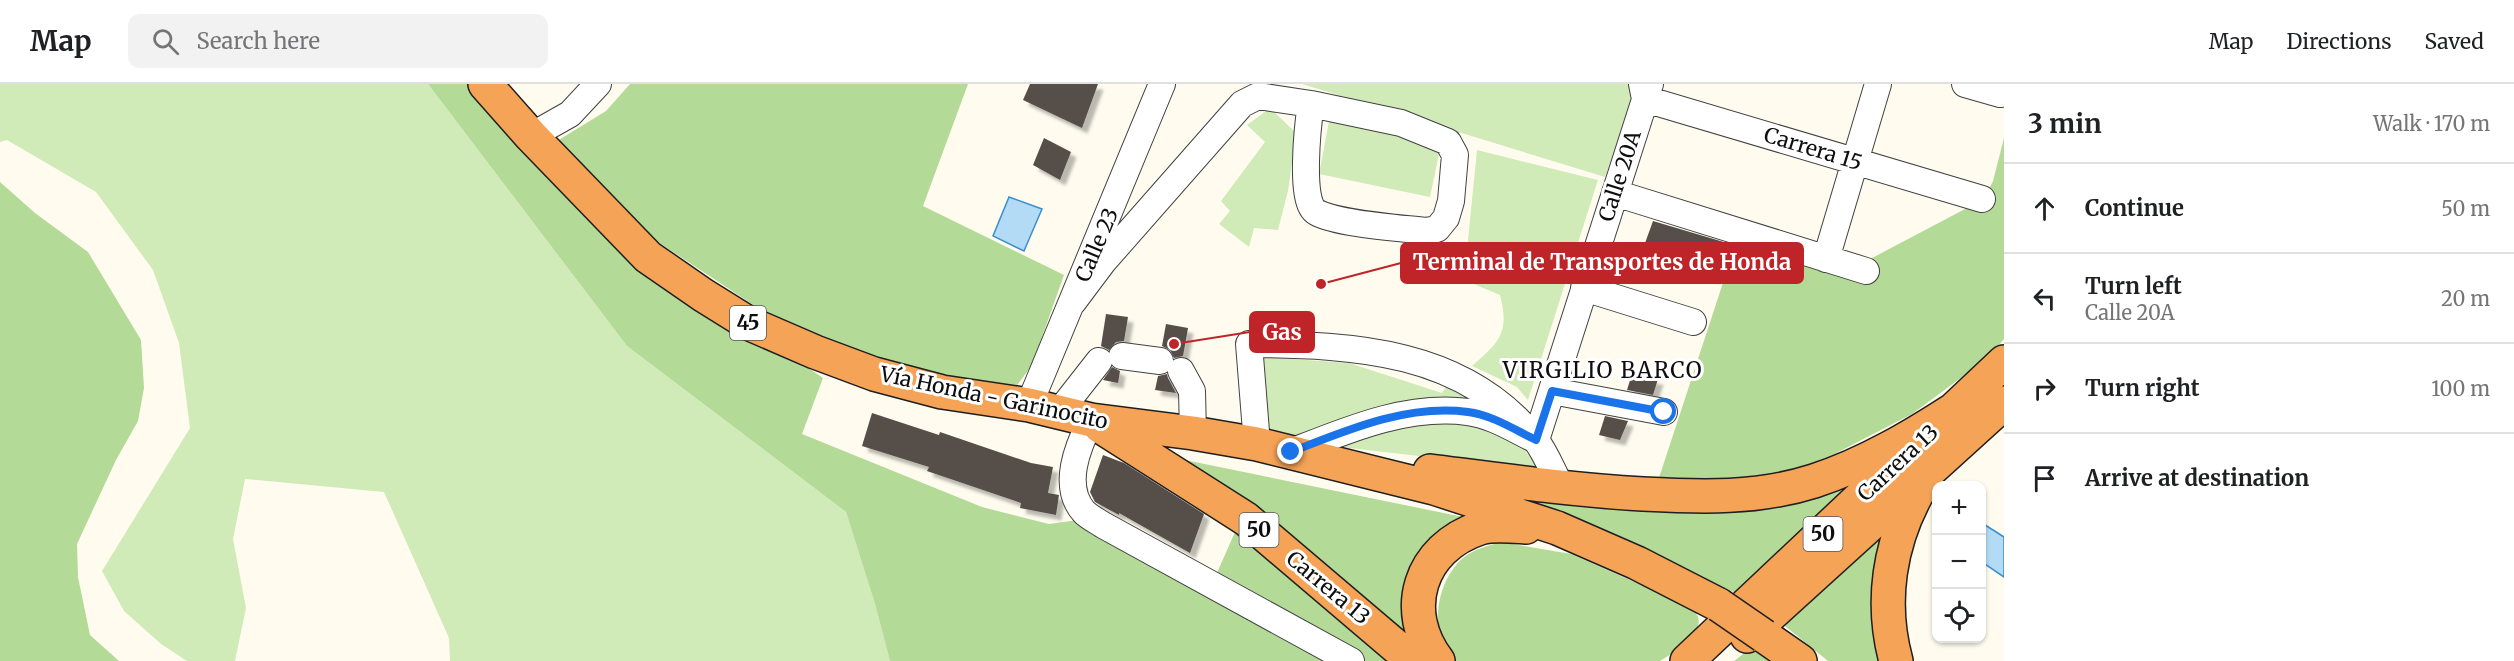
<!DOCTYPE html>
<html lang="en">
<head>
<meta charset="utf-8">
<style>
	:root { --surface:#fff; --page:#f2f2f2; --text:#202124; --muted:#757577; --line:#e0e0e0 }
	body { margin:0; font-family:Merriweather,serif; background:var(--page); color:var(--text) }
	.controls { position:absolute; right:18px; bottom:18px; display:grid; overflow:hidden; border-radius:12px; box-shadow:0 2px 4px #0004 }
	.controls button { width:54px; height:54px; display:grid; place-items:center; padding:0; border:0; border-bottom:2px solid var(--line); background:var(--surface); color:var(--text); font:30px sans-serif }
	.stop { position:absolute; width:18px; height:18px; margin:-14px; border:4px solid #1a73e8; border-radius:50%; background:#fff }
	.stop.end { background:#1a73e8; border-color:#fff; box-shadow:0 2px 6px #0008 }
	.list { margin:0; padding:0; list-style:none }
	h2 { display:flex; justify-content:space-between; align-items:center; height:78px; margin:0; padding:0 24px; font-size:26px }
	h2 small { font-size:20px; font-weight:400; color:var(--muted) }
	.list li { display:grid; grid-template-columns:39px 1fr auto; gap:18px; align-items:center; box-sizing:border-box; height:90px; padding:0 24px; border-top:2px solid var(--line) }
	.list b { display:block; font-size:22px; white-space:nowrap }
	.list p { margin:0; font-size:20px; white-space:nowrap; color:var(--muted) }
	.list em { font-size:20px; font-style:normal; color:var(--muted) }
	.icon { flex:none; width:33px; height:33px; fill:none; stroke:currentColor; stroke-width:2; stroke-linecap:round; stroke-linejoin:round }
	.map { position:relative; flex:none; width:2004px; height:577px; overflow:hidden }
	header { display:flex; align-items:center; gap:36px; box-sizing:border-box; height:84px; padding:0 30px; background:var(--surface); border-bottom:2px solid var(--line) }
	header strong { font-size:28px }
	nav { display:flex; gap:33px; margin-inline-start:auto; font-size:21px }
	.search { width:420px; height:54px; background:var(--page); display:flex; align-items:center; gap:15px; box-sizing:border-box; padding:0 21px; border-radius:12px; color:var(--muted); font-size:22px }
	main { display:flex }
	aside { flex:1; background:var(--surface) }
	.map>svg:first-child { display:block }
</style>
</head>
<body>
<header>
<strong>Map</strong>
<div class="search"><svg class="icon" aria-label="search" viewBox="0 0 24 24"><circle cx="10" cy="10" r="6"/><path d="M15 15l6 6"/></svg>Search here</div>
<nav><a>Map</a><a>Directions</a><a>Saved</a></nav>
</header>
<main>
<div class="map">
<svg width="2004" height="577" viewBox="0 0 2004 577">
	<defs>
		<filter id="shadow"><feDropShadow dx="5.5" dy="5.5" stdDeviation="1.5" flood-color="#0004"/></filter>
	</defs>
	<rect width="100%" height="100%" fill="#fffcef"/>
	<!-- green -->
	<path fill="#d0eab8" d="M0,0H428L627,262L846,428L875,520L890,577H450L449,554L384,408L245,395L233,455L246,524L235,577H187L161,560L124,527L102,487L190,344L179,259L153,186L96,108L7,56L0,58Z
		M1302,0H1634L1636,7L1605,93Z
		M1270,24L1296,49L1288,107L1278,146L1254,144L1249,163L1219,140L1230,127L1221,117L1265,58L1247,41Z
		M1330,32L1440,65L1430,113L1319,90Z
		M1477,66L1598,96L1528,316L1517,303L1472,282C1499,258 1510,249 1500,211L1464,196Z
		M1261,273L1349,279L1442,309L1447,301L1494,326L1540,386L1264,354Z"/>
	<!-- forest -->
	<path fill="#b4da97" d="M428,0H467L534,78L785,268L823,294L802,350L982,423L1049,440L1078,436L1327,577H890L875,520L846,428L627,262Z
		M630,0H968L923,122L1064,191L1032,281L1015,304L888,282L782,240L649,152L557,57L606,27Z
		M2004,54V255L1989,273L1912,330L1811,382L1709,399L1656,403L1736,159L1792,178L1864,197L1872,174L1984,115L1993,97Z
		M0,98L35,129L88,168L141,256L144,304L138,337L116,376L77,460L78,493L90,551L119,577H0Z
		M1900,370L1746,513L1523,424L1476,409L1656,421Z
		M1185,376L1468,434L1449,445L1422,575Z
		M1908,415L1884,577H1828L1780,538Z
		M1239,439L1404,577H1366L1265,522L1216,491Z
		M1501,458L1571,470L1689,522C1692,525 1697,529 1698,533C1704,549 1671,571 1660,577H1456C1427,551 1436,498 1462,475C1473,465 1488,462 1501,458Z
		M1759,558L1784,577H1734Z"/>
	<!-- water -->
	<path fill="#b3dbf6" stroke="#3a8fce" stroke-width="1.5" d="M1009,113L1042,125L1024,167L993,152Z
		M1982,439L2004,453V493L1982,478Z"/>
	<!-- building -->
	<path fill="#574f4a" filter="url(#shadow)" d="M1030,0H1098L1082,44L1023,16Z
		M1044,54L1071,68L1060,96L1033,81Z
		M1653,137L1727,159L1716,194L1640,173Z
		M1106,230L1128,233L1124,257L1116,258L1109,266L1101,262Z
		M1166,240L1188,244L1183,272L1174,274L1170,266L1162,262Z
		M1112,283L1120,287L1118,299L1103,296Z
		M1167,290L1168,294L1176,309L1155,306L1158,292Z
		M1631,293L1658,295L1653,311L1627,306Z
		M872,329L939,351L940,348L1031,379L1053,383L1048,409L1059,411L1056,431L1020,424L1021,419L927,387L929,383L862,362Z
		M1605,332L1628,337L1620,356L1599,351Z
		M1103,371L1124,379L1204,430L1190,469L1119,429V431L1095,418L1090,408Z"/>
	<g fill="none" stroke-linecap="round" stroke-linejoin="round">
		<defs>
			<path id="minor" d="M1642,0L1645,15L1982,115
				M1965,0L2000,10
				M531,52L570,30L598,0
				M1615,109L1866,187
				M1826,175L1878,0
				M1584,204L1693,238
				M1073,218L1103,178L1242,20L1258,12L1311,20L1401,39L1448,58L1455,71L1451,117L1446,134L1437,145L1426,147C1400,144 1337,140 1316,128C1299,119 1308,39 1311,20
				M1122,272L1160,277
				M1181,287L1192,307L1193,349
				M1552,307L1664,328
				M1029,321L1162,0
				M1059,328L1099,277
				M1091,336C1078,362 1061,402 1084,428C1089,433 1097,437 1103,441L1351,577
				M1257,360L1249,260C1354,261 1464,266 1535,355C1546,369 1553,388 1561,403
				M1291,368C1347,346 1407,320 1468,328C1492,331 1515,346 1536,356L1650,0"/>
			<path id="highway" d="M485,0L531,52L648,173L703,211L748,239L815,268L874,290L942,308L1029,321L1091,336L1193,349L1257,360L1434,404L1557,444L1637,479L1719,521
				M1100,342L1246,435L1413,577
				M1430,387C1501,396 1572,406 1643,410C1701,413 1758,415 1814,397C1866,380 1913,352 1959,322
				M1747,552L2004,319
				M1764,552L1800,577
				M1438,577C1400,527 1419,464 1480,444C1493,440 1511,442 1526,443
				M1687,577L2004,278
				M1896,577C1880,518 1889,459 1919,406"/>
		</defs>
		<!-- minor casing -->
		<use href="#minor" stroke="#414141" stroke-width="28"/>
		<!-- highway casing -->
		<use href="#highway" stroke="#1f1f1f" stroke-width="36"/>
		<!-- minor -->
		<use href="#minor" stroke="#fff" stroke-width="26"/>
		<!-- highway -->
		<use href="#highway" stroke="#f5a357" stroke-width="33"/>
		<defs>
			<path id="highway-bridge" d="M1719,521L1764,552"/>
		</defs>
		<!-- highway-bridge casing -->
		<use href="#highway-bridge" stroke="#1f1f1f" stroke-width="36" stroke-linecap="butt"/>
		<!-- highway-bridge -->
		<use href="#highway-bridge" stroke="#f5a357" stroke-width="33"/>
	</g>
	<g fill="none" stroke-linecap="round" stroke-linejoin="round">
		<!-- route -->
		<path stroke="#1a73e8" stroke-width="8" d="M1291,368C1347,346 1407,320 1468,328C1492,331 1515,346 1536,356L1552,307L1664,328"/>
	</g>
	<g text-anchor="middle" stroke-width="6" stroke-linejoin="round" paint-order="stroke">
		<!-- shield labels -->
		<g fill="#fff" stroke="#565656" stroke-width="1.5">
			<rect x="730" y="222" width="36" height="34" rx="4.5"/>
			<rect x="1239.5" y="429" width="39" height="34" rx="4.5"/>
			<rect x="1803.5" y="433" width="39" height="34" rx="4.5"/>
		</g>
		<g font-size="20" font-weight="bold" fill="#0e0e0e">
			<text x="748" y="246">45</text>
			<text x="1259" y="453">50</text>
			<text x="1823" y="457">50</text>
		</g>
		<!-- street labels -->
		<g font-size="21" fill="#0e0e0e" stroke="#fff">
			<text transform="translate(1813 65) rotate(17)" y="7">Carrera 15</text>
			<text transform="translate(1620 92) rotate(-72)" y="7">Calle 20A</text>
			<text transform="translate(1097 161) rotate(-67)" y="7">Calle 23</text>
			<text transform="translate(994 314) rotate(12)" y="7">Vía Honda - Garinocito</text>
			<text transform="translate(1898 379) rotate(-43)" y="7">Carrera 13</text>
			<text transform="translate(1328 504) rotate(40)" y="7">Carrera 13</text>
		</g>
		<!-- neighbourhood labels -->
		<g font-size="22" letter-spacing="1.5" fill="#0e0e0e" stroke="#fff">
			<text x="1603" y="294">VIRGILIO BARCO</text>
		</g>
	</g>
	<!-- callouts -->
	<path fill="none" stroke="#bf2528" stroke-width="2" d="M1321 200L1401 179M1174 260L1250 248"/>
	<g fill="#bf2528" stroke="#fff" stroke-width="2">
		<circle cx="1321" cy="200" r="6"/>
		<circle cx="1174" cy="260" r="6"/>
	</g>
	<g fill="#bf2528" stroke="#bf2528" stroke-width="2">
		<rect x="1401" y="159" width="402" height="40" rx="6"/>
		<rect x="1250" y="228" width="64" height="40" rx="6"/>
	</g>
	<g font-size="22" text-anchor="middle" font-weight="bold" fill="#fff">
		<text x="1602" y="186">Terminal de Transportes de Honda</text>
		<text x="1282" y="256">Gas</text>
	</g>
</svg>
<div class="controls">
<button>+</button>
<button>−</button>
<button><svg class="icon" aria-label="locate" viewBox="0 0 24 24"><circle cx="12" cy="12" r="6"/><path d="M12 2v4M12 18v4M2 12h4M18 12h4"/></svg></button>
</div>
<div class="stop" style="left:1664px;top:328px"></div>
<div class="stop end" style="left:1291px;top:368px"></div>
</div>
<aside>
<h2>3 min<small>Walk · 170 m</small></h2>
<ul class="list">
<li><svg class="icon" aria-label="ahead" viewBox="0 0 24 24"><path d="M12 20V5M6 11l6-6 6 6"/></svg><div><b>Continue</b></div><em>50 m</em></li>
<li><svg class="icon" aria-label="left" viewBox="0 0 24 24"><path d="M17 20v-9H6M10 6l-5 5 5 5"/></svg><div><b>Turn left</b><p>Calle 20A</p></div><em>20 m</em></li>
<li><svg class="icon" aria-label="right" viewBox="0 0 24 24"><path d="M7 20v-9h11M14 6l5 5-5 5"/></svg><div><b>Turn right</b></div><em>100 m</em></li>
<li><svg class="icon" aria-label="arrive" viewBox="0 0 24 24"><path d="M6 21V4h12l-3 4 3 4H6"/></svg><div><b>Arrive at destination</b></div></li>
</ul>
</aside>
</main>
</body>
</html>
